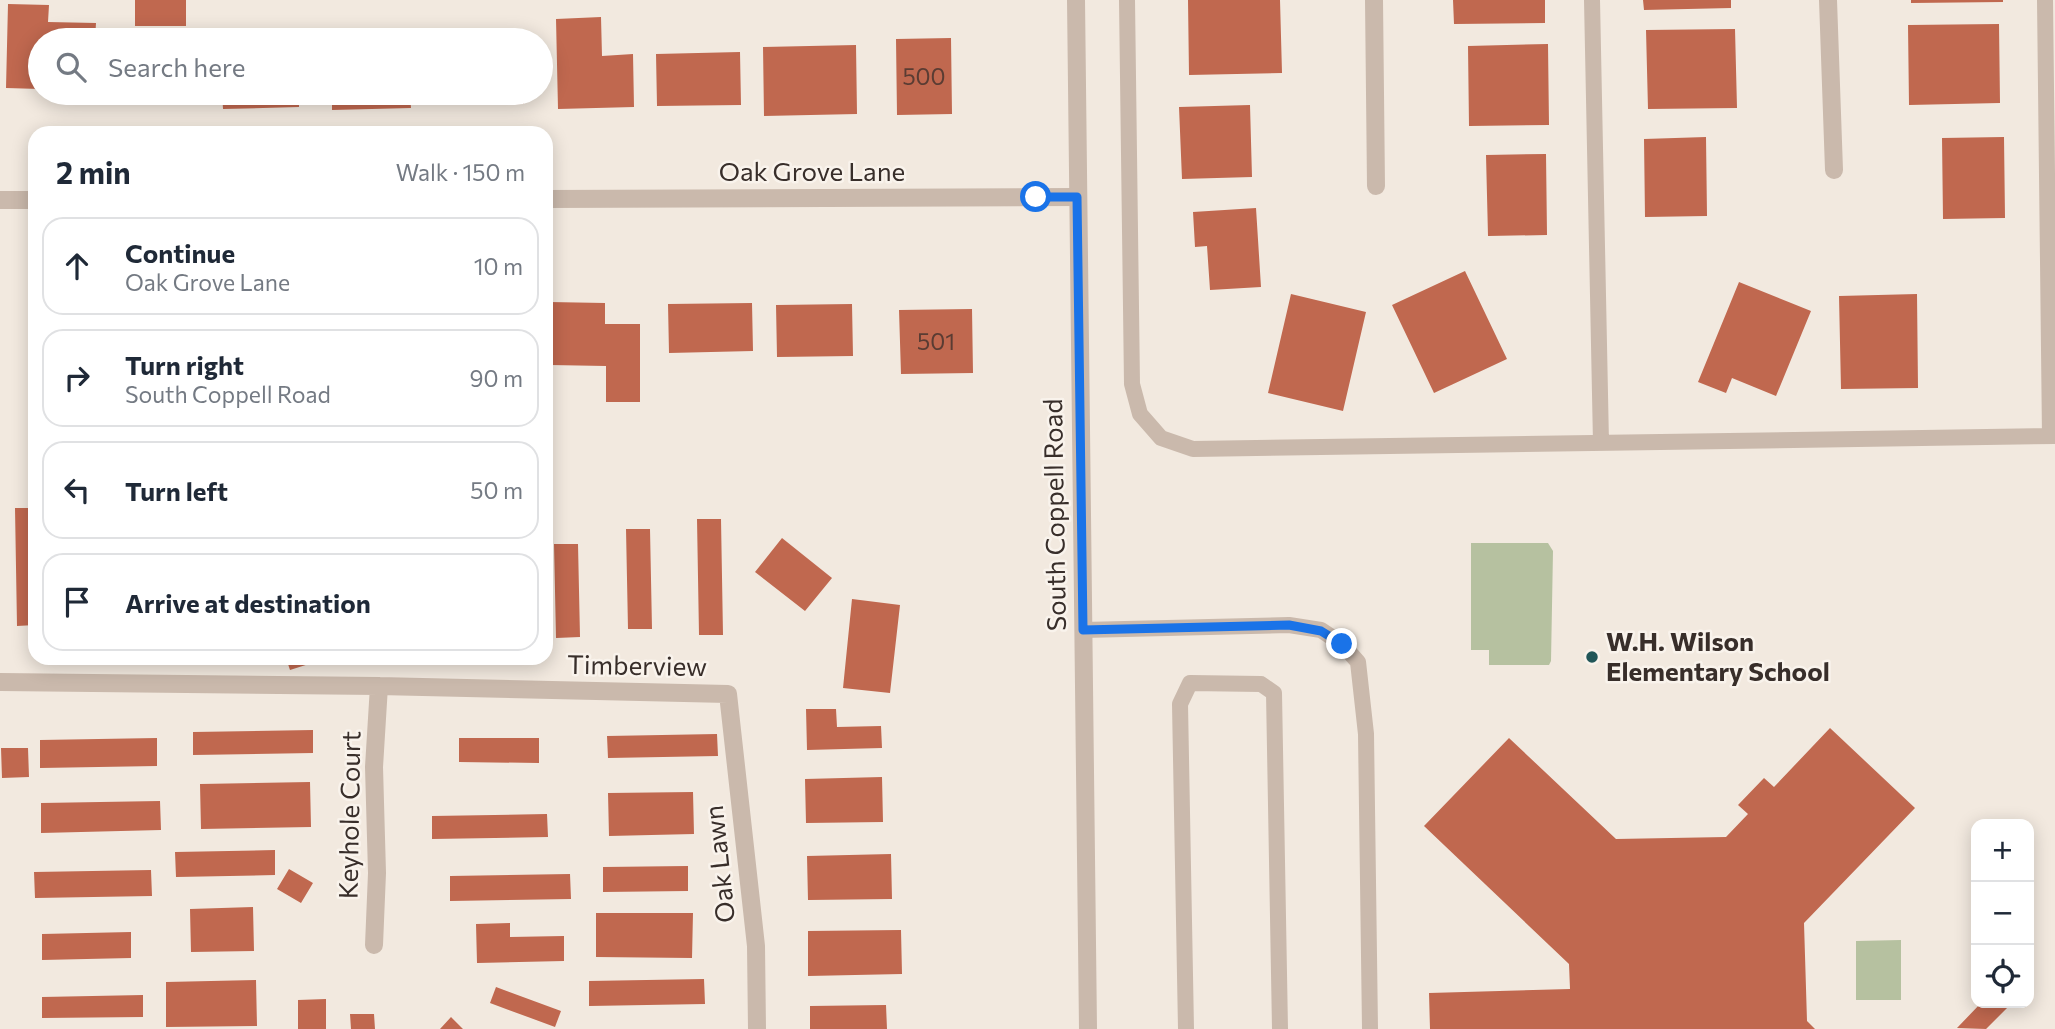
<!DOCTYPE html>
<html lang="en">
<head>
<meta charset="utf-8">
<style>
	:root { --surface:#fff; --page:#f2f2f3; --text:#1f2937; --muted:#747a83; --line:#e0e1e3 }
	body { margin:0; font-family:Commissioner,sans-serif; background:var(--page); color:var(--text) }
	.controls { position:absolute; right:21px; bottom:21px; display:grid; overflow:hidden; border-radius:14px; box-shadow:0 4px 18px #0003 }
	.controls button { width:63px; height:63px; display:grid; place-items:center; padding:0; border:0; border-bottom:2px solid var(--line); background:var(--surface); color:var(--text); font:35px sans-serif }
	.stop { position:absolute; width:21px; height:21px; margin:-16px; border:5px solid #1a73e8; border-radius:50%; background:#fff }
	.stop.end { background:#1a73e8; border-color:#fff; box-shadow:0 2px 7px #0008 }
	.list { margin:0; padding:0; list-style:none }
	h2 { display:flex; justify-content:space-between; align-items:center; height:91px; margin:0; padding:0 28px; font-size:30px }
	h2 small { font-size:23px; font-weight:400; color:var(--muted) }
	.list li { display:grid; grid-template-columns:46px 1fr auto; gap:21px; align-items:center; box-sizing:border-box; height:98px; margin:0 14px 14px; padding:0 14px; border:2px solid var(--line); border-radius:21px }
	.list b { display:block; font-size:26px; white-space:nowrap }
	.list p { margin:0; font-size:23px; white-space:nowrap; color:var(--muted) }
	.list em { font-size:23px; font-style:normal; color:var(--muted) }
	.icon { flex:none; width:38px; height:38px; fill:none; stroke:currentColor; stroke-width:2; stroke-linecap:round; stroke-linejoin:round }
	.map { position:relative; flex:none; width:2055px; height:1029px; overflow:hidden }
	.search { position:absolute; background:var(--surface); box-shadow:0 4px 18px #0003; left:28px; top:28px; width:525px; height:77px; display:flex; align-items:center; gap:18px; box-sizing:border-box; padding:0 24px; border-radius:38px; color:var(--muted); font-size:26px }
	.panel { position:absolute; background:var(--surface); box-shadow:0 4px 18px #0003; left:28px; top:126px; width:525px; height:539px; border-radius:21px }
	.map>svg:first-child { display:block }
</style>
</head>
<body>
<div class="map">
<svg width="2055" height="1029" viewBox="0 0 2055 1029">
	<rect width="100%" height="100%" fill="#f2e9df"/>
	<!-- green -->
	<path fill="#b6c1a0" d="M1471,543H1548L1553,551L1551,661L1549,665H1489V650H1471Z
		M1901,940V1000H1856V941Z"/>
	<!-- building -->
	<path fill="#c0684f" d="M135,0H186V26H135Z
		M1188,0H1280L1282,73L1189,75Z
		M1453,0H1545V23L1454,24Z
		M1643,0H1731V8L1644,10Z
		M1911,0H2003V2L1911,3Z
		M8,4L49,5L48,22L96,23L95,40H40V89L6,88Z
		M601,17L602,56L633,54L634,107L558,109L556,19Z
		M1999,24L2000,103L1909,105L1908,25Z
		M1735,29L1737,108L1648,109L1646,30Z
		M951,38L952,114L897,115L896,39Z
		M1548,44L1549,125L1469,126L1468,46Z
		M856,45L857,114L764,116L763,47Z
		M740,52L741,105L657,106L656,54Z
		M62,93H94V98L62,97Z
		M222,93H299V107L223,109Z
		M332,93H410L411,108L332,110Z
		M445,93H524V104L445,105Z
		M1250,105L1252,177L1182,179L1179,107Z
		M1706,137L1707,216L1645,217L1644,139Z
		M2004,137L2005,218L1943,219L1942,138Z
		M1546,154L1547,235L1488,236L1486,155Z
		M1256,208L1261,287L1210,290L1207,246L1195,247L1193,212Z
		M1465,271L1507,359L1434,393L1392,305Z
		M1739,282L1811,311L1776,396L1732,378L1726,393L1698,382Z
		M1291,294L1366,312L1343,411L1268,393Z
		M1917,294L1918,388L1841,389L1839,296Z
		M549,302L605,303V324H640V402H606V366L550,365Z
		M752,303L753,351L669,353L668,304Z
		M852,304L853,356L777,357L776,305Z
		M972,309L973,373L901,374L899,310Z
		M15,508H35V625L17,626Z
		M697,519H721L723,635H699Z
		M626,529H650L652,629H628Z
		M782,538L832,578L805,611L755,572Z
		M554,544H578L580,637L556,638Z
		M852,599L900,605L890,693L843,688Z
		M286,658H310L312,663L290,670Z
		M806,709H836L837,727L881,726L882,748L807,750Z
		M1830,728L1915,808L1804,923L1807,1021L1815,1029H1430L1429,993L1570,989L1569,964L1424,826L1509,738L1616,839L1726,837L1748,814L1738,805L1764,778L1774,787Z
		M313,730V753L193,755V732Z
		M717,734L718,756L608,758L607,736Z
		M157,738V766L40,768V740Z
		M459,738H539V763L459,762Z
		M1,748H28L29,777L2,778Z
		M882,777L883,822L806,823L805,779Z
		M310,782L311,827L201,829L200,784Z
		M693,792L694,834L609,836L608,793Z
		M160,801L161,830L41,833V803Z
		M547,814L548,837L432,839V816Z
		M275,850V875L176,877L175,852Z
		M891,854L892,899L808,900L807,856Z
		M688,866V891L603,892V867Z
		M289,869L313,883L301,903L277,889Z
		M151,870L152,896L35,898L34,872Z
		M570,874L571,899L450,901V876Z
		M253,907L254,951L191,952L190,909Z
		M596,913H693L692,958L596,957Z
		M510,923V937L564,936V961L477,963L476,924Z
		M901,930L902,974L808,976V931Z
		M131,932V958L42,960V934Z
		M704,979L705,1004L589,1006V981Z
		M256,980L257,1026L166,1027V982Z
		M496,987L561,1011L555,1027L490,1003Z
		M143,995V1017L42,1018V997Z
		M326,999V1029H298V1000Z
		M1981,1003H2002L2008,1007L1986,1029L1957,1028Z
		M886,1005L887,1029H810V1006Z
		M350,1014H374L375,1029H351Z
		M451,1017L463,1029H440Z"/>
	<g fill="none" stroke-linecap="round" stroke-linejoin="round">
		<!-- service -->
		<path stroke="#cab9ac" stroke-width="16" d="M1127,0L1132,384L1140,414L1161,438L1193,449L2055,436
			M1592,0L1601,443
			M2045,0L2050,436
			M1083,630L1289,625L1321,630L1342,644L1358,662L1366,734L1370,1029
			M1186,1029L1180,704L1190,683L1261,684L1274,693L1280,1029"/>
		<!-- minor -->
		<path stroke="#cab9ac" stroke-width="18" d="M1374,0L1376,186
			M1828,0L1834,170
			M546,199L1077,197
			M0,200H35
			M0,682L379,686L728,694L756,946L757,1029
			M374,945L377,873L374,767L379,686"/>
		<!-- tertiary -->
		<path stroke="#cab9ac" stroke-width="18" d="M1076,0L1088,1029"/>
	</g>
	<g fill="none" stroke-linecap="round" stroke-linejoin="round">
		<!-- route -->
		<path stroke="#1a73e8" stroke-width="9" d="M1036,197H1077L1083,630L1289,625L1321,631L1342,644"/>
	</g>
	<!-- markers -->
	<circle fill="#215658" stroke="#f9f3ec" stroke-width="2.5" cx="1592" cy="657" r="7"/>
	<g text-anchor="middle" stroke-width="5" stroke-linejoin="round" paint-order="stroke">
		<!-- number labels -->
		<g font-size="23" fill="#5a3c33">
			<text x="924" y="85">500</text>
			<text x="936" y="350">501</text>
		</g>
		<!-- street labels -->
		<g font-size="26" fill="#382e2a" stroke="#f9f3ec">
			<text x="812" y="181">Oak Grove Lane</text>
			<text transform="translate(1055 515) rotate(-91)" y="9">South Coppell Road</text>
			<text transform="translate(637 666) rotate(1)" y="9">Timberview</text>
			<text transform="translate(350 815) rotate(-89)" y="9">Keyhole Court</text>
			<text transform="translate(720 864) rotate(-96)" y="9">Oak Lawn</text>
		</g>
		<!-- poi labels -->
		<g font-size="26" font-weight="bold" fill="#382e2a" stroke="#f9f3ec" text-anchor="start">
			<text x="1606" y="651">W.H. Wilson<tspan x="1606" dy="30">Elementary School</tspan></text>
		</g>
	</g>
</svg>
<div class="controls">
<button>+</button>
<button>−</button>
<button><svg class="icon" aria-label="locate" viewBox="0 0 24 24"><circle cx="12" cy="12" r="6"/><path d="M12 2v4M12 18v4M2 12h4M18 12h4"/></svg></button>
</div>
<div class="stop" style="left:1036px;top:197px"></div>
<div class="stop end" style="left:1342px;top:644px"></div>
<div class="search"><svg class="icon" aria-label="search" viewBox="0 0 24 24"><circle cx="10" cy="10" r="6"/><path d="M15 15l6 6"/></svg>Search here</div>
<section class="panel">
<h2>2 min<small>Walk · 150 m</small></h2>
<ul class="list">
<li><svg class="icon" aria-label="ahead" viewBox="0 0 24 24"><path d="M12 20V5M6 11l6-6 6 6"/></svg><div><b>Continue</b><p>Oak Grove Lane</p></div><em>10 m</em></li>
<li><svg class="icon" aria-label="right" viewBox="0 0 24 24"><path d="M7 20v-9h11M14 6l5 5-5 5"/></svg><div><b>Turn right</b><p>South Coppell Road</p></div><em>90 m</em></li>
<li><svg class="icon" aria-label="left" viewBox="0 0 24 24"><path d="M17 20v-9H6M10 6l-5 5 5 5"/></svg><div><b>Turn left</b></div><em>50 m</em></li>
<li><svg class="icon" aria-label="arrive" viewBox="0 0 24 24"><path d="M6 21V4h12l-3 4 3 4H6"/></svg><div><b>Arrive at destination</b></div></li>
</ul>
</section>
</div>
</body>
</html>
